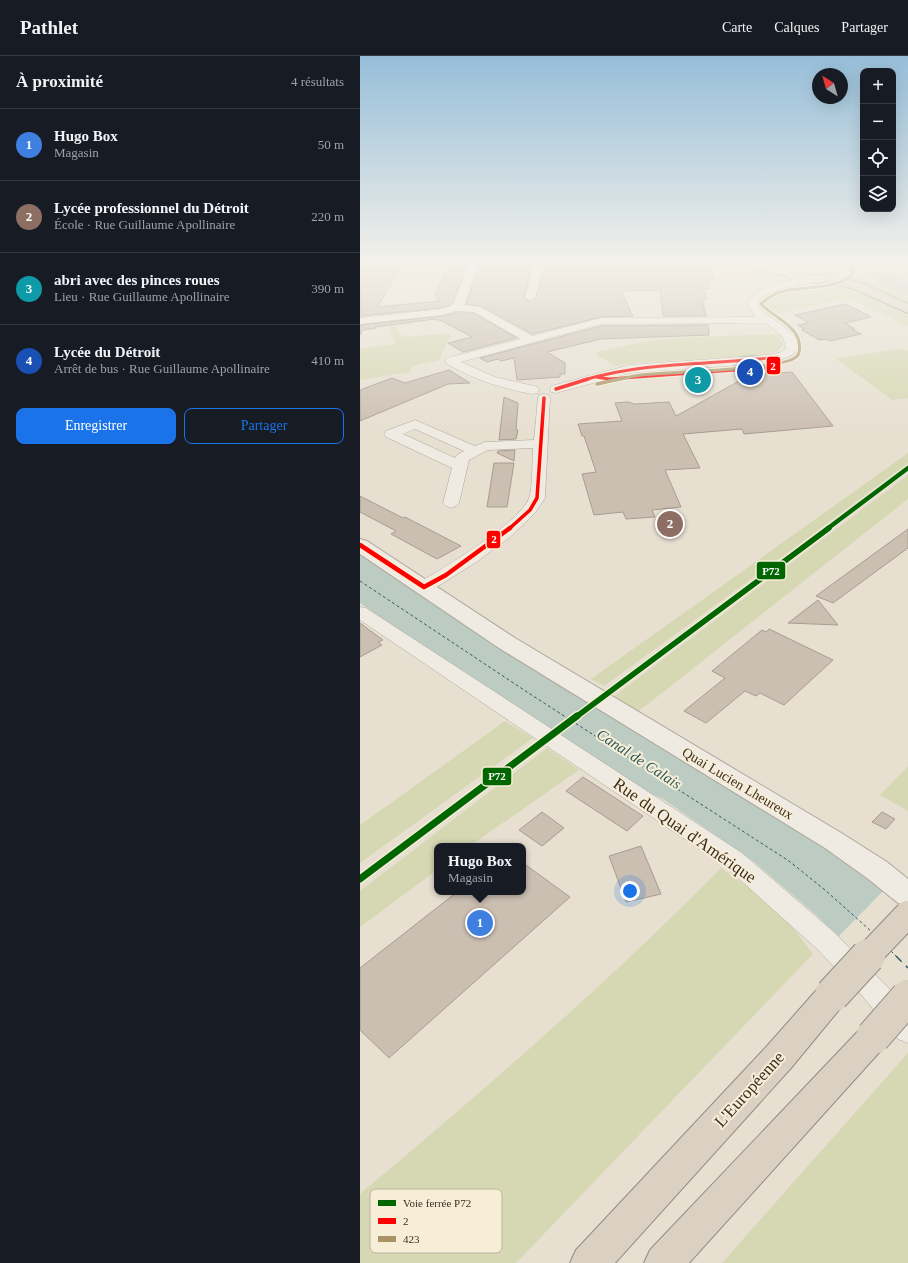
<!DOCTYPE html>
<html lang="fr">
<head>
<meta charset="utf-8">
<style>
	:root { --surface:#171b24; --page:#242831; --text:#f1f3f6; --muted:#9ea1a6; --line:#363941; --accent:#1a73e8 }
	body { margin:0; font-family:"Times New Roman",serif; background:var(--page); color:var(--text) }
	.controls { position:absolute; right:12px; top:12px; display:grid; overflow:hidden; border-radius:8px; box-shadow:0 4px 16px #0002 }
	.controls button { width:36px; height:36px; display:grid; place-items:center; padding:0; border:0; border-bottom:1px solid var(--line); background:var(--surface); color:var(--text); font:20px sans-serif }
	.compass { position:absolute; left:452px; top:12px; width:36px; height:36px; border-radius:50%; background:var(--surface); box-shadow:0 4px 16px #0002; rotate:323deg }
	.you { position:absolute; left:270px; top:835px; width:14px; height:14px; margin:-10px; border:3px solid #fff; border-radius:50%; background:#1a73e8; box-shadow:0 0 0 6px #1a73e833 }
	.badge { display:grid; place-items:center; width:26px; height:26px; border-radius:50%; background:var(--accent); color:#fff; font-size:13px; font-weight:700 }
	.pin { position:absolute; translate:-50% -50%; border:2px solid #fff; box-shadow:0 1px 4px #0006 }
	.popup { position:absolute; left:74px; top:787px; width:92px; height:52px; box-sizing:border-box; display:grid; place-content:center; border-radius:8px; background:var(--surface); filter:drop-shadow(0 1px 3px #0005); font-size:13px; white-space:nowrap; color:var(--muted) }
	.popup b { font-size:15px; color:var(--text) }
	.popup::after { content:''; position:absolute; left:50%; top:100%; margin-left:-8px; border:8px solid transparent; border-top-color:var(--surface) }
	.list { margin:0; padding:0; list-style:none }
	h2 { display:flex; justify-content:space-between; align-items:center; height:52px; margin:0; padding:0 16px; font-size:17px }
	h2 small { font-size:13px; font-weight:400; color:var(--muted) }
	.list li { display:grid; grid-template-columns:26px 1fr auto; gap:12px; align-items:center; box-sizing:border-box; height:72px; padding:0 16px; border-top:1px solid var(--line) }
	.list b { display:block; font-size:15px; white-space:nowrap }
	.list p { margin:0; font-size:13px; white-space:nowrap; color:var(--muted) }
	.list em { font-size:13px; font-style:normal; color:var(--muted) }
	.actions { display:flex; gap:8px; padding:12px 16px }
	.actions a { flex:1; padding:9px 0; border:1px solid var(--accent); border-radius:8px; text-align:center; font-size:14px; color:var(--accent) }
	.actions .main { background:var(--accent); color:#fff }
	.icon { flex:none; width:22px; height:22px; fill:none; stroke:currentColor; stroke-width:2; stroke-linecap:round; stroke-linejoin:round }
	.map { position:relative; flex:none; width:548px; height:1207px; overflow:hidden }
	header { display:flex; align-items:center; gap:24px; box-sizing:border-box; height:56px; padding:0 20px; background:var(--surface); border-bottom:1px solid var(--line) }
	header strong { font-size:19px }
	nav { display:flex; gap:22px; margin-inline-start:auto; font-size:14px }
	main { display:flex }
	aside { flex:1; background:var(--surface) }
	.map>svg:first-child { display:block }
</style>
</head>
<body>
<header>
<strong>Pathlet</strong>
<nav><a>Carte</a><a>Calques</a><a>Partager</a></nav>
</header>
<main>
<aside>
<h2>À proximité<small>4 résultats</small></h2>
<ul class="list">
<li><span class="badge" style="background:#3f7fe0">1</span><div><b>Hugo Box</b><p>Magasin</p></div><em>50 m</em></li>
<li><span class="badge" style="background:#8d6e63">2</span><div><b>Lycée professionnel du Détroit</b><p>École · Rue Guillaume Apollinaire</p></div><em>220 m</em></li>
<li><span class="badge" style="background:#0f9aa8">3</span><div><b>abri avec des pinces roues</b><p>Lieu · Rue Guillaume Apollinaire</p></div><em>390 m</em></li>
<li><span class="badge" style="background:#1a4fb4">4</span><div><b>Lycée du Détroit</b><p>Arrêt de bus · Rue Guillaume Apollinaire</p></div><em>410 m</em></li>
</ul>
<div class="actions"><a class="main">Enregistrer</a><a>Partager</a></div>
</aside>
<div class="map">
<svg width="548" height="1207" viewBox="0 0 548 1207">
	<rect width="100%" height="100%" fill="#e7e0d1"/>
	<!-- green -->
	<path fill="#d6d7b3" d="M427,208H457L443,218L427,215L425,212Z
		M462,208H477L483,214C474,223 459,220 447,219Z
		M548,208V225L527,215L502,217L548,240V270L489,242L409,259L402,253L400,248L403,242L408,239L438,228L462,229L483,228L501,217L498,215C509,207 535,209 548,208Z
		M28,264H32L39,277L44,281L92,277L79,304L52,310L50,316L0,324V293L35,288Z
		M419,278L423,289L418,295L404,299L275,307L256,310L238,300L236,296L277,287L306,283L332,281Z
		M542,292L548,295V342L532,344L476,303Z
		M548,397V407L430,495L244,630L231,623Z
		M548,419V443L274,659L253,641Z
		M145,665L173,682L0,807V769Z
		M187,692L219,714L110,790H77V814L0,871V835Z
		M548,710V755L520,739Z
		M361,812L418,852L453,898L156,1207H0V1138C124,1034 248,927 361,812Z
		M548,997V1207H362Z"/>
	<!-- water -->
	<path fill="#bcccc2" d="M516,214L527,215L548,225V240L501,217Z
		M0,495L470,795L496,813L539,847L486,888L455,858L393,805L303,743L287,736L46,580L0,547Z"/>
	<!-- pier -->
	<path fill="#e7e0d1" d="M525,833L548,852V955L477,882Z"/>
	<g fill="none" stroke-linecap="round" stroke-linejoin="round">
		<!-- ferry-far1 -->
		<path stroke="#2f5d5a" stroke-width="1" stroke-dasharray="3 2.5" stroke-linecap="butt" d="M0,525L167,636L429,805L465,834L512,876
			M531,895L537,901"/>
		<!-- ferry -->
		<path stroke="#2f5d5a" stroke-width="1.5" stroke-dasharray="8 6" stroke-linecap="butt" d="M536,900L548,912"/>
	</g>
	<!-- building -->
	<path fill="#cbbfb2" stroke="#a89c90" d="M24,208H43L17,251L79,245L75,238L88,209L107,208L93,246L90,249L81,252L0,260V210H23Z
		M120,208H172L164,241L169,245L176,241L185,208H350L353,225L348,224L349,233H343L347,243H342L346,260H303L300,234L261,235L273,260L241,261L172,278L121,250L106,248Z
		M486,248L511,261L485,267L495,273H491L501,278L470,285L466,283L459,284L442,274L444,273L438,269L449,267L435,259Z
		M96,257H114L157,282L103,296L88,287L112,281L80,264H76L75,263L15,271L16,272L3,274L0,279V269L82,260Z
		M348,269L349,279L241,283L187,296L205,307V318H200V321L157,324L154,302L141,305L138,303L127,306L120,302L241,270Z
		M89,314L110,327L88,328L0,365V334L32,322L45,327Z
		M432,316L473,370L384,378L382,373L323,378L340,412L305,414L321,451L292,454L295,461L266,463L263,456L234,459L222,418L236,416L224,380H222L218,368L262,365L255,347L268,346L275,348L309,346L316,360L390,319Z
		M144,341L158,347L156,374H158L156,383L139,384Z
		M155,394L154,405L137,397L138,395Z
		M134,407H154L147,451H127Z
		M0,440L43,462L45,461L101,490L77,503L31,478L36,475L0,456Z
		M548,473V492L473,547L456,540Z
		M458,544L478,569L428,567Z
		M0,567L23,584L18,586L22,589L0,601Z
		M409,573L473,604L424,649L400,637L396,640L385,635L346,667L324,655L365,622L352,615L402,574L406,576Z
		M223,721L283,760L267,775L206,735Z
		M182,756L204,772L182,790L159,774Z
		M522,756L535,763L526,773L512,766Z
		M281,790L301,838L266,846L249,800Z
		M163,807L210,841L29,1002L0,974V912L97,836H163Z"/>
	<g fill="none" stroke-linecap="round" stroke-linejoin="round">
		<defs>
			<path id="minor" d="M109,208H119L104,249L120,251L172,280L241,262L396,261L389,252L388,246C401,227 431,223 453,220L458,223L457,225C439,230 411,230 398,246L399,251L402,255C428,274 467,295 407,307L270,317L196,337L191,336L190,333L191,330L270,309L407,299L419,297L426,293L423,281L406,267L241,268L101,306L135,321L178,331L179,334L178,337L173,338C142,333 114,323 87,308L85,305L87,302L161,283L114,256L96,255L82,259L0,268V262L81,253L91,250L94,247Z
				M174,208H184L175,241L170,244L165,241Z
				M184,338L189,339L190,342L185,442L175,457L149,482L115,507L70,535L64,536L58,535L55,531L58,527C81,514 162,465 169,442C173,431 172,405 173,392L128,394L109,404L99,447L96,450L91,452L86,450L83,447L92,412L26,381L24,378L26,375L55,364L115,390L125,386L174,384L178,342L179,339ZM55,373L104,395L97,399L95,402L43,378Z
				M0,551L6,552L382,797L475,877L538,942L548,954V987L538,983L499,936L456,892L366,811L0,564Z"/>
			<path id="tertiary" d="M0,483L7,485L155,582L483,778L527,806L548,823V850L538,847L507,822L465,792L139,592L0,498Z"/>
			<path id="primary" d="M381,208H402L414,210L415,208H425V210L434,217L456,220L476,217L490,208H514L512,210L496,213L484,222L456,227L438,225L419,218L383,210Z"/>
			<path id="motorway" d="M468,218L502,227L548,248V257L494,233L464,224L462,222L464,220Z
				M472,925L483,929L487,939L483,949L431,1012L255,1207H210L216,1194L407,990L461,929Z
				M513,966L524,971L529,981L524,991L329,1207H284L290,1194L502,971Z"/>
		</defs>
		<!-- minor casing -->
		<use href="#minor" stroke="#ada599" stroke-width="1"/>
		<!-- tertiary casing -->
		<use href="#tertiary" stroke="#ada599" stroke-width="2"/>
		<!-- primary casing -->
		<use href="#primary" stroke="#928b80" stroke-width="2"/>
		<!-- motorway casing -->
		<use href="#motorway" stroke="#928b80" stroke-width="2"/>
		<!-- minor -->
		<use href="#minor" fill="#efebe3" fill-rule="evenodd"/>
		<!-- tertiary -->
		<use href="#tertiary" fill="#efebe3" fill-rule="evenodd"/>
		<!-- primary -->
		<use href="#primary" fill="#e6e1d4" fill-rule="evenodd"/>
		<!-- motorway -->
		<use href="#motorway" fill="#dad1c2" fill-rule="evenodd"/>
		<defs>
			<path id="motorway-bridge-far1" d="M507,901L548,858"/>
			<path id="motorway-bridge" d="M472,939L508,900
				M513,981L548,941"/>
		</defs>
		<!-- motorway-bridge-far1 casing -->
		<use href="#motorway-bridge-far1" stroke="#928b80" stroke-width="28" stroke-linecap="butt"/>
		<!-- motorway-bridge casing -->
		<use href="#motorway-bridge" stroke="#928b80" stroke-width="36" stroke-linecap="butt"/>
		<!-- motorway-bridge-far1 -->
		<use href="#motorway-bridge-far1" stroke="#dad1c2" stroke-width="26"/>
		<!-- motorway-bridge -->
		<use href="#motorway-bridge" stroke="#dad1c2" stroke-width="34"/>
		<defs>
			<path id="bus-1-far2" d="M224,324C287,305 354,309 418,301L420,305L417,309L404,312L249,323L236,321"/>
			<path id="bus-1-far1" d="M196,333L228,323
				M149,473L170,454L177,442L184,342"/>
			<path id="bus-1" d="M0,489L64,531L86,519L150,472"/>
			<path id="bus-2-far1" d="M254,324C263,323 272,320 281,319C307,316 422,314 436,301C440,298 440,291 439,286C436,269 412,260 401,248C409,240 418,236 428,234C442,231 504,232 491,208"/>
			<path id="bus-2" d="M237,328L259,323"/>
		</defs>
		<!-- bus-1-far2 casing -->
		<use href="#bus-1-far2" stroke="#f7eed8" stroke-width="5"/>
		<!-- bus-1-far1 casing -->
		<use href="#bus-1-far1" stroke="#f7eed8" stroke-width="5.5"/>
		<!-- bus-1 casing -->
		<use href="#bus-1" stroke="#f7eed8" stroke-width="8"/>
		<!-- bus-2-far1 casing -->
		<use href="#bus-2-far1" stroke="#f7eed8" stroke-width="5"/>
		<!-- bus-2 casing -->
		<use href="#bus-2" stroke="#f7eed8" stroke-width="5.5"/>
		<!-- bus-1-far2 -->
		<use href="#bus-1-far2" stroke="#fe0000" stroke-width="3"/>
		<!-- bus-1-far1 -->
		<use href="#bus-1-far1" stroke="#fe0000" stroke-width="3.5"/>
		<!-- bus-1 -->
		<use href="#bus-1" stroke="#fe0000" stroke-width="4.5"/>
		<!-- bus-2-far1 -->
		<use href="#bus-2-far1" stroke="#a89366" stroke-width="3"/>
		<!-- bus-2 -->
		<use href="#bus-2" stroke="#a89366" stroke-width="3.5"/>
		<defs>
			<path id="rail-1-far2" d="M467,473L548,412"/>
			<path id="rail-1-far1" d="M216,661L469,472"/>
			<path id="rail-1" d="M0,823L217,660"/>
		</defs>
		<!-- rail-1-far2 casing -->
		<use href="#rail-1-far2" stroke="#f7eed8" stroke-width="6"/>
		<!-- rail-1-far1 casing -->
		<use href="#rail-1-far1" stroke="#f7eed8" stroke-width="8"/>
		<!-- rail-1 casing -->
		<use href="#rail-1" stroke="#f7eed8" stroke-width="10"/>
		<!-- rail-1-far2 -->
		<use href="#rail-1-far2" stroke="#060" stroke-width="4.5"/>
		<!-- rail-1-far1 -->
		<use href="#rail-1-far1" stroke="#060" stroke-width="5.5"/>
		<!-- rail-1 -->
		<use href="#rail-1" stroke="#060" stroke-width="7"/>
	</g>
	<!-- sky -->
	<linearGradient id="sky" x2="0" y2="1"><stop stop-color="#96bed9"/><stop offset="0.55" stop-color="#f4f1ea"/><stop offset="1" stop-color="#f4f1ea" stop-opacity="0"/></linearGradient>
	<rect width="548" height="377" fill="url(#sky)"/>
	<g text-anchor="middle" stroke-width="4" stroke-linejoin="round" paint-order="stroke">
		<!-- street labels -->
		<g font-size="14" fill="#3d2e20" stroke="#f7eed8">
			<text transform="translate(378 727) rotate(31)" y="5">Quai Lucien Lheureux</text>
		</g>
		<!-- water labels -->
		<g font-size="15" font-style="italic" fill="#2f5d5a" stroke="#f7eed8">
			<text transform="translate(279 703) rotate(33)" y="5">Canal de Calais</text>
		</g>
		<!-- near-street labels -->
		<g font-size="17" fill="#3d2e20" stroke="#f7eed8">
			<text transform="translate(325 774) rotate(35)" y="6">Rue du Quai d'Amérique</text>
			<text transform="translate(389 1033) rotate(-48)" y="6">L'Européenne</text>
		</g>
	</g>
	<!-- legend -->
	<rect x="10" y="1133" width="132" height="64" rx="6" fill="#f7eed8" stroke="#bfb4a1" stroke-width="1"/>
	<rect x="18" y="1144" width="18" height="6" fill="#060"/>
	<rect x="18" y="1162" width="18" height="6" fill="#fe0000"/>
	<rect x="18" y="1180" width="18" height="6" fill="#a89366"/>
	<g font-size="11" fill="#3d2e20">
		<text x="43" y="1151">Voie ferrée P72</text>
		<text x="43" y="1169">2</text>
		<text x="43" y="1187">423</text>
	</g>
	<g stroke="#f7eed8" stroke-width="1.5">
		<rect x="406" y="300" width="15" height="19" rx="4" fill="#fe0000"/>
		<rect x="126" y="474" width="15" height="19" rx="4" fill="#fe0000"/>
		<rect x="396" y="505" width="30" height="19" rx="4" fill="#060"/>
		<rect x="122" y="711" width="30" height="19" rx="4" fill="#060"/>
	</g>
	<g font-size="11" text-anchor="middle" font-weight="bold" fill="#fff">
		<text x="413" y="314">2</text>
		<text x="134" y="487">2</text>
		<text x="411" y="519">P72</text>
		<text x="137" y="724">P72</text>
	</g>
</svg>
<div class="controls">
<button>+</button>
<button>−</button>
<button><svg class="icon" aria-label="locate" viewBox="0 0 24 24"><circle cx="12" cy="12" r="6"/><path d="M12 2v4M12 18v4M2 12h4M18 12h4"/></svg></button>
<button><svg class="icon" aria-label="layers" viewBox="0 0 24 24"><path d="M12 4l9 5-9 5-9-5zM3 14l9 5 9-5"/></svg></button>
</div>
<svg class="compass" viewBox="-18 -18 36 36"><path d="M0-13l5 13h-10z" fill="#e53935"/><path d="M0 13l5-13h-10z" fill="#9ea1a6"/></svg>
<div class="you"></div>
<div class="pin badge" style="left:120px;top:867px;background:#3f7fe0">1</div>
<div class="popup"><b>Hugo Box</b>Magasin</div>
<div class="pin badge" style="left:310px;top:468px;background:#8d6e63">2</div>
<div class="pin badge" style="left:338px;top:324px;background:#0f9aa8">3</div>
<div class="pin badge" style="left:390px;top:316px;background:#1a4fb4">4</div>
</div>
</main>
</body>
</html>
